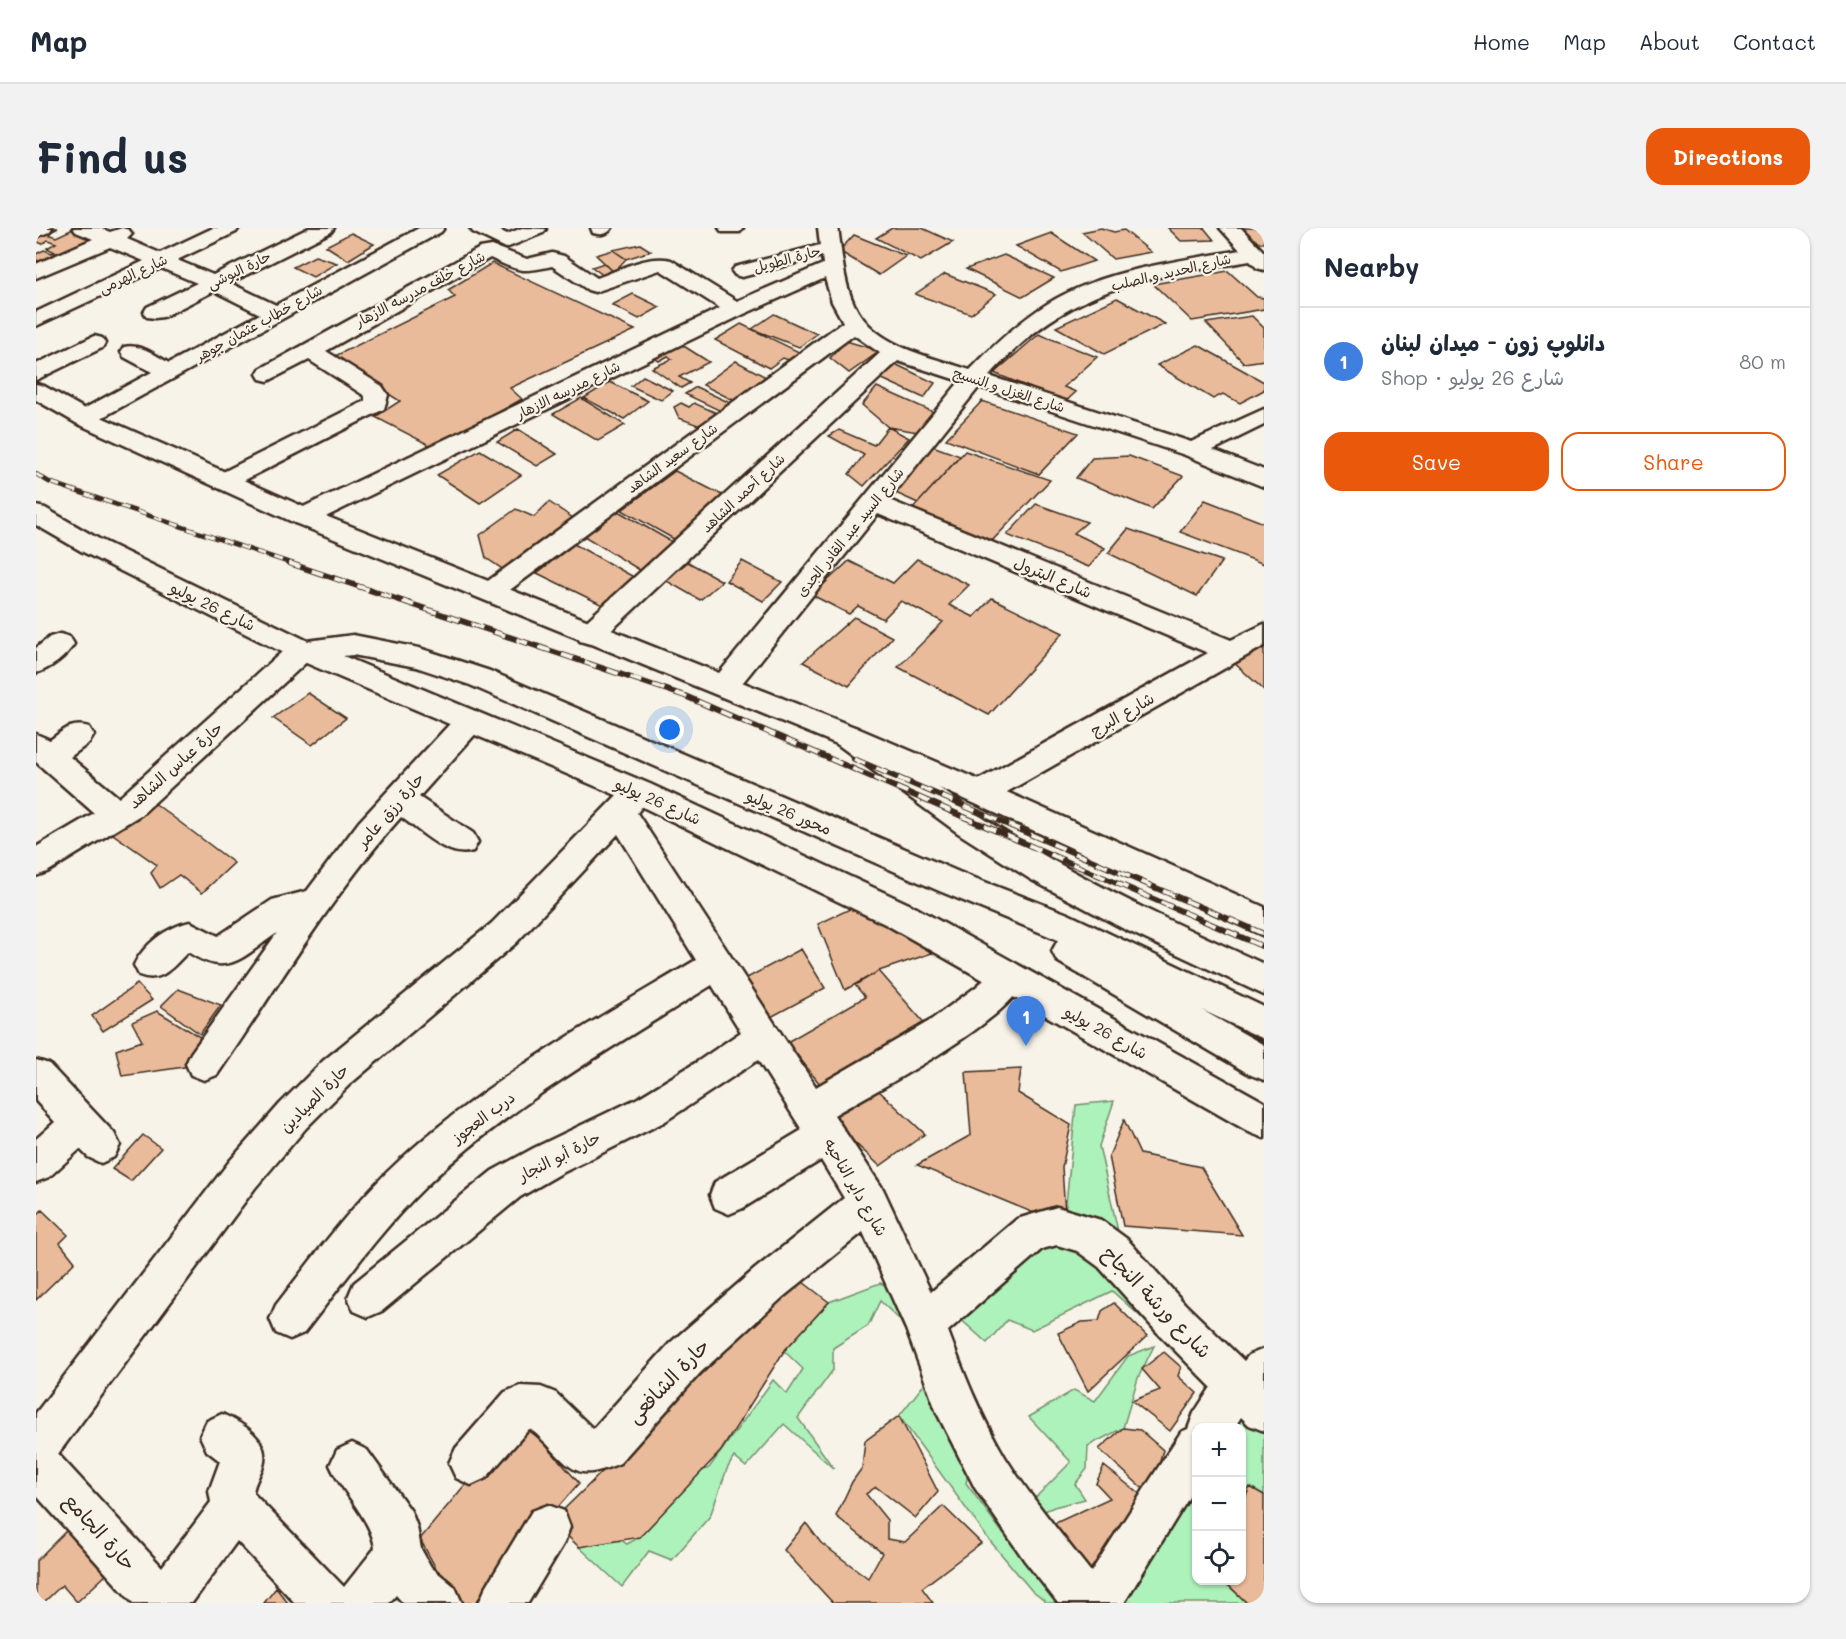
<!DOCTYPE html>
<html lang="en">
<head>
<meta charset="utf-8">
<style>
	:root { --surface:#fff; --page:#f2f2f3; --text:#1f2937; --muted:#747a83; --line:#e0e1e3; --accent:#ea580c }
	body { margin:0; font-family:Mali,"Playpen Sans Arabic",sans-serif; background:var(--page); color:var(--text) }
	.controls { position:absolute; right:18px; bottom:18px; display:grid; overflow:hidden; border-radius:12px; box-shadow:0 2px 4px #0004 }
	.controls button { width:54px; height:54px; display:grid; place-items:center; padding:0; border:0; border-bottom:2px solid var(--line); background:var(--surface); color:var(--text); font:30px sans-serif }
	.you { position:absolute; left:634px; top:502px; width:21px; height:21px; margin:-15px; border:4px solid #fff; border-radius:50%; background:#1a73e8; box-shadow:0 0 0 9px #1a73e833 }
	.badge { display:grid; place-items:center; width:39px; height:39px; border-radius:50%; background:var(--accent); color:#fff; font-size:20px; font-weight:700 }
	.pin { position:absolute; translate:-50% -50px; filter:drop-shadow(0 2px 3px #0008) }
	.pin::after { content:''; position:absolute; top:32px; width:21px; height:18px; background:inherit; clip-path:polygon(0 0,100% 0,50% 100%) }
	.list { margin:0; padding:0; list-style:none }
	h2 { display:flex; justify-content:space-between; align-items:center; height:78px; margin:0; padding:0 24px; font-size:26px }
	h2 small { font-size:20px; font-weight:400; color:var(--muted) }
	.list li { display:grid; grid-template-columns:39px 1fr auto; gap:18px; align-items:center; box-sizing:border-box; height:108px; padding:0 24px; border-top:2px solid var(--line) }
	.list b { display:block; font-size:22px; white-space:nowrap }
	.list p { margin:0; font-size:20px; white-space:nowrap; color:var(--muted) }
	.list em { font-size:20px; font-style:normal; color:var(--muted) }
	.actions { display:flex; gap:12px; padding:18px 24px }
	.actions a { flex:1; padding:14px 0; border:2px solid var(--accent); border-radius:18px; text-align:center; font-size:21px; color:var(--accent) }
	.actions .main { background:var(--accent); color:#fff }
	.icon { flex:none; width:33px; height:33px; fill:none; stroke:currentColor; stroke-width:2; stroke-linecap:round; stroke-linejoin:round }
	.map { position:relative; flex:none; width:1228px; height:1375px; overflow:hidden; border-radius:18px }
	header { display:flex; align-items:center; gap:36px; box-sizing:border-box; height:84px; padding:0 30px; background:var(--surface); border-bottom:2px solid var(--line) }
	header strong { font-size:28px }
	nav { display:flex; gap:33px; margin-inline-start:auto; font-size:21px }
	.intro { display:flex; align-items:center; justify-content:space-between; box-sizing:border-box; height:144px; padding:0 36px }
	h1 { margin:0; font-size:42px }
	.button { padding:15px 27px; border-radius:18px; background:var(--accent); color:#fff; font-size:21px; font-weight:700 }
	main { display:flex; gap:36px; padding:0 36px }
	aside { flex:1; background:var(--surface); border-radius:18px; box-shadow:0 2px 4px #0004 }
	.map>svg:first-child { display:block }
</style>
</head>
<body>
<header>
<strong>Map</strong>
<nav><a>Home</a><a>Map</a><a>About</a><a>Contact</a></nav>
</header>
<div class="intro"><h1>Find us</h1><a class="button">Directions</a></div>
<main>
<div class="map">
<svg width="1228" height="1375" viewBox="0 0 1228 1375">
	<rect width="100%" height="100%" fill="#f7f3e8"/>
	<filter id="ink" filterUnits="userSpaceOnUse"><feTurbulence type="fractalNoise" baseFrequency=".0167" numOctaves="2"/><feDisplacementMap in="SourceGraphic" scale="12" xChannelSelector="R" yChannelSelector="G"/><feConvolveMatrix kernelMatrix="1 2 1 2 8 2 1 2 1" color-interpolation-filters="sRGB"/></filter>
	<g filter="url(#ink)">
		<!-- green -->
		<path fill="#adf1bb" stroke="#748e6c" stroke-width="1.5" d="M1078,873L1063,918L1085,1017L1029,986L1040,877Z
			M1029,1004L1228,1199V1267L1214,1259L1206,1277V1223L1208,1220L1206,1200L1202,1199L1193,1168L1076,1063L996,1102L971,1092L951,1115L910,1078Z
			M844,1055L867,1064L936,1230L930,1255L966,1304L973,1291L1036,1375H1011L996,1363L950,1308L863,1188L893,1150L863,1091L844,1073L832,1098L797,1120V1142L762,1190L798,1241L748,1196L710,1239L698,1229L691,1241L674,1288L636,1332L613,1323L586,1359L543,1319L562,1295L591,1316L604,1309L655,1248L673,1240L737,1152L751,1166L767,1141L748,1123L793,1074Z
			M1118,1118L1102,1150L1087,1200L1052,1218L1051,1241L1039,1256L1049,1271L1018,1279L997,1288L991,1278L1035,1234L993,1189L1038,1162L1059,1173L1092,1128Z
			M1151,1260L1160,1271V1352L1187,1353L1211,1375H1083Z"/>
		<!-- building -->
		<path fill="#eabb9a" stroke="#3b2a1e" stroke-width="1.5" d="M11,0H22L11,6L20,9L37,1L64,12L13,36L0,32V26L8,22L16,25L19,24L11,20L20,15L12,12L6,16L0,13V6Z
			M856,0H886L917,14L885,33L840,10Z
			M1065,0L1078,4L1088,2L1115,24L1077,31L1046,4Z
			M1132,0H1168L1178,12L1145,13Z
			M1203,0H1228V15H1224Z
			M315,5L338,16L312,32L290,18Z
			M1015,5L1058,33L1025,44L980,18Z
			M818,7L870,28L843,47L803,23Z
			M604,16L615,23L590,31L577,22Z
			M577,22L590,31L578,44L560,27Z
			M968,27L1018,50L987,69L930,41Z
			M279,28L301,35L277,49L257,39Z
			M456,35L599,102L474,160L486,171L399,220L339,189L364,173L295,130L419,69L412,62Z
			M568,35L578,44L568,48L556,39Z
			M1192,43L1221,69L1228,70V81L1156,93L1117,56Z
			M909,46L960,66L935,86L879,66Z
			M597,66L624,79L603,91L576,77Z
			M1081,70L1129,96L1068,126L1020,99Z
			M738,86L781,106L763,119L716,101Z
			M1216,88L1228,100V132L1208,135L1170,95Z
			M705,96L767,126L755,133L747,130L733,140L679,112Z
			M1003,106L1061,129L1028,159L1040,164L1029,174L958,145Z
			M810,113L844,123L813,145L794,130Z
			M643,115L673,134L643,149L654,155L645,160L616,140L636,131L632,128L623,133L611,125Z
			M1162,117L1228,154V162L1204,175L1187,166L1177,171L1121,137Z
			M700,133L730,149L699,173L667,157Z
			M861,137L899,155L888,170L844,150Z
			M607,148L637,163L625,172L595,158Z
			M574,154L612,173L588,191L548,170Z
			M660,159L701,178L689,185L649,166Z
			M841,159L902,186L888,205L852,199L826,177Z
			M545,170L589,197L562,213L517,186Z
			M946,173L1042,205L1003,246L910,211Z
			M645,175L653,179L658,175L685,187L667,199L643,190L638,179Z
			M852,199L873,210L828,258L813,246L828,227L793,208L803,202L838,217Z
			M482,201L521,226L501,238L461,214Z
			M891,216L924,228L882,275L853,262Z
			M444,222L485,247L444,275L401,247Z
			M929,223L1014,252L953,316L873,285Z
			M1093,228L1147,248L1116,281L1040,250L1056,230Z
			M639,243L694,271L645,315L586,282Z
			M1169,272L1228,295V336L1144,304Z
			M513,274L540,292L471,344L450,330L444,307L480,281L498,289Z
			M1000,276L1051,294L1038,305L1069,320L1053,339L971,307Z
			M582,283L638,315L607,344L548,308Z
			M1092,301L1186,333L1161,368L1072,325Z
			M538,316L603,352L573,380L501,345Z
			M881,331L933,357L913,377L938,389L956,370L1027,405L953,487L862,439L907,394L865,373L847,391L822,378L813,386L776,367L813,333L857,355Z
			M706,333L746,354L727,373L690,353Z
			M652,334L686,353L664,372L629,352Z
			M818,389L856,409L813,458L767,434Z
			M1228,416V462L1196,433Z
			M272,465L310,490L276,517L237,490Z
			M117,574L198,635L166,665L143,647L124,660L115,645L121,637L74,604Z
			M820,678L860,698L896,725L843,743L809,762L782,696Z
			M765,721L789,760L733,790L709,751Z
			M843,743L891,798L787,860L751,814L829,769L819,757Z
			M101,756L116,772L67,803L56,788Z
			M142,761L185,777L164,806L125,778Z
			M121,783L169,812L155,838L86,848L80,822L106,813L96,794Z
			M985,841L982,865L1035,897L1026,939L1029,986L1027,997L881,937L935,907L930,844Z
			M841,861L889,906L844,938L792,890L799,881H812Z
			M1088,892L1104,926L1165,939L1206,1007L1087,998L1073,928Z
			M107,907L125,920L95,953L76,941Z
			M6,982L32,1007L24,1015L39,1034L0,1072V988Z
			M763,1051L793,1074L748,1123L685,1223L604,1309L543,1319L516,1293Z
			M1078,1075L1111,1108L1052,1163L1022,1105L1046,1094L1063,1093L1066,1083Z
			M1128,1124L1145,1139L1142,1148L1161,1165L1134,1203L1096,1173L1124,1162L1106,1141Z
			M863,1188L902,1264L880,1290L840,1259L830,1266L851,1292V1311L869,1314L907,1278L945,1315L886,1360L897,1375H797L748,1322L770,1295L785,1315L832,1350L846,1325L800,1288L816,1254L826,1240L829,1213Z
			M485,1189L543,1255L439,1375H419L384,1311Z
			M1087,1200L1104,1202L1127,1222L1114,1267L1063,1221Z
			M1068,1238L1110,1271L1048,1364L1002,1303L1074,1270L1060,1255Z
			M1214,1259L1228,1267V1375H1211L1187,1352H1206V1277Z
			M35,1298L72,1345L41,1374L26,1357L7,1375H0V1333Z
			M240,1360L252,1375H228Z"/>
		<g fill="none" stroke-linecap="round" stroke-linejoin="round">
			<defs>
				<path id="street" d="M0,0H16L13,4L0,9Z
					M37,0H64L74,4L86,0L93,2L96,6L91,11L124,25L177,0H203L200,4L141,32L177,47L273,0H298L295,4L194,55L240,77L383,0H408L405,4L56,195L48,197L40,195L36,190L40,185L116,144L88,129L85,124L88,119C104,115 119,127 133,135L224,86L178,63L127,89L119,90L111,89L108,84L111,79L161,55L125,40L0,98V84L108,33L74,19L0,50V36L57,11L40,4Z
					M434,0H459L471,6L486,0L510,1L507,5L470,20L437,4Z
					M555,0H576C571,7 565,7 557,5Z
					M683,0H707L704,4H686Z
					M782,0H802C806,25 807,52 818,76C838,119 893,128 934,142C958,117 982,94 1011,76C1068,41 1139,34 1204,22L1184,0H1205L1228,24V42L1221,40L1214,33C1150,44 1083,51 1027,85C999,101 975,124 953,148L1155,214L1228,181V197L1177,222L1228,242V259L1149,227L943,159L853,272L1195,412L1228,396V418L955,573L944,577L933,573L929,565L933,557L1172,425L842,286L699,464L689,467L679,464L675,457L679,450L924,153L862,133L564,413L554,416L544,413L540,406L544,399L844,125L818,107L463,370L454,373L445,370L441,364L445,358L807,94L796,74L789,50L708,86L277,295L268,297L259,295L255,289L259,283L684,80L624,42L559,64L552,62L516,38C484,45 483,43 454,30L290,123L346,158L352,167L348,181L197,258L188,261L179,258L176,253L179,248L329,173V168L273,132L232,153L224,151L221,146L224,141L444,20L456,18L491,31L516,25L528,28L561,50C584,42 611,26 635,32L701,73L787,36L786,28L706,49L699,47L696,43L699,39L784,17Z
					M58,108L66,110L69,115L66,120L0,152V136Z
					M24,406L34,409L38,416C30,429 14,441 0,445V420L14,409Z
					M266,412L276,415L280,422L276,429L106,586L11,644L0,648V619L58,585L0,534V506L14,512C28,502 35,494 53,499L58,507L53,515L34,529L83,570L256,415Z
					M433,483L443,486L448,494L443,502L383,569L437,605L442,614L437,623C412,631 385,603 365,589C295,668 240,761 181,847L168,852L155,847L150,836L155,825L241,705C207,728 193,751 152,724C136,739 126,756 103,747L98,737C108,716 131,699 154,694L182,708L236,672L271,663L323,594L423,486Z
					M599,556L610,560L614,568L601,585L780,859L892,794L940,759L962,740L974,735L986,740L991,750C968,797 846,859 798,887L847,961L895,1064L981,991L1021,979L1065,992L1091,1011L1149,1076L1208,1133L1213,1127L1228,1121V1203L1213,1197L1205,1189L1198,1200H1160V1258L1088,1375H1022L989,1333L939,1260L901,1185L870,1101L827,1004L747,1069L664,1145L584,1235C544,1252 539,1246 511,1216C505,1211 500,1204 493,1201L450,1250L435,1257L420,1250L413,1235L420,1220L469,1164L484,1158L505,1159L520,1165L557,1201L634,1115L719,1041L808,970L785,932L707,980L693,986L679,980L674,967L679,954L766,902L722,832L628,894L524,946L484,969L346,1083L332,1089L318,1083L312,1069L318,1055L456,943L498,920L602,870L661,834L705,804L676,757C577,819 474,877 390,958C344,1003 307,1055 268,1105L254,1111L240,1105L234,1091L240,1077C279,1027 317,975 364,932C452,851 558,793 660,732L582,606L480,715L313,857L270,900L219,960L22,1226L126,1339L175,1274L173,1263L184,1233L171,1223L164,1208L171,1193L186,1186C206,1195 235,1211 227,1238C224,1247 218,1255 217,1265L308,1359L339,1320C335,1290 306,1265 294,1237L301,1222L316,1215L331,1222L375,1283L381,1299L385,1321L395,1339L419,1359L426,1375H367L360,1367L353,1375H259L201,1313L156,1375H97L0,1267V1185L193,934L244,876L287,833L456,695L588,560ZM1021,1017L1041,1023L1063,1039L1121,1104L1175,1159L1158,1185L1152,1201L1145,1204L1055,1344C1026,1307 994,1269 969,1229C945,1189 928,1146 912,1103L1006,1021Z
					M0,832L13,836L78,905L84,917L78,929L65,935L52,929L44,921L13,949L0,954V911L19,894L0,873Z
					M512,1277L528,1283L534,1299L528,1315L492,1375H443L450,1359L496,1283Z"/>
				<path id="secondary" d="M0,156L8,158L56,185L277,283L821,500L955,557L1228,679V708L933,573L801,516L259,295L40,195L0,172Z
					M0,278L9,280L63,311L276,415L614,556L875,677L1228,874V910L1215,905L851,697L592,572L256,429L45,323L0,297Z"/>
				<path id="highway" d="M317,407L383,420L454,443L923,644L1032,686L1228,779V811L1166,782L1228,817V852L1215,847L1021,733L1016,723L1022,712L1008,706L901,662L434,457L380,439L317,427L266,432L256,429L252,422L256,415Z
					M811,497L821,500C876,540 929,581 987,615C1064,661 1146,699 1228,736V767L1088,701L994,651L922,605L801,516L796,508L801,500Z"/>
			</defs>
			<!-- street casing -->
			<use href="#street" stroke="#3b2a1e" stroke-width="5"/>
			<!-- secondary casing -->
			<use href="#secondary" stroke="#3b2a1e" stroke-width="5"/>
			<!-- highway casing -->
			<use href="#highway" stroke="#3b2a1e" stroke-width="5"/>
			<!-- street -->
			<use href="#street" fill="#f7f3e8" fill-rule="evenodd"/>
			<!-- secondary -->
			<use href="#secondary" fill="#f7f3e8" fill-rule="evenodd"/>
			<!-- highway -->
			<use href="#highway" fill="#f7f3e8" fill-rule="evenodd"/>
			<defs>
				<path id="rail-far1" d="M0,246L13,254L257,336"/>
				<path id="rail" d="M253,335L649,468L1228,719
					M818,531L1228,706"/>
			</defs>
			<!-- rail-far1 casing -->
			<use href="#rail-far1" stroke="#3b2a1e" stroke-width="4.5"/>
			<!-- rail casing -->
			<use href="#rail" stroke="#3b2a1e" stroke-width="6"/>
			<!-- rail-far1 -->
			<use href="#rail-far1" stroke="#f7f3e8" stroke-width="3" stroke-dasharray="9" stroke-linecap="butt"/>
			<!-- rail -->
			<use href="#rail" stroke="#f7f3e8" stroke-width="4" stroke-dasharray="12" stroke-linecap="butt"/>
		</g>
	</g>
	<g text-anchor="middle" stroke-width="4.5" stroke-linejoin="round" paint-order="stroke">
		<!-- far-street labels -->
		<g font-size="14" fill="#3b2a1e" stroke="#f7f3e8">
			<text transform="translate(751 31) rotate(-15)" y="5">حارة الطويل</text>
			<text transform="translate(203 42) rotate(-26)" y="5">حارة البوشى</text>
			<text transform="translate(1135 44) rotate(-13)" y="5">شارع الحديد و الصلب</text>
			<text transform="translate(97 46) rotate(-25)" y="5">شارع الهرمى</text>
			<text transform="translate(384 61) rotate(-28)" y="5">شارع خلف مدرسه الازهار</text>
			<text transform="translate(223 95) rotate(-29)" y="5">شارع خطاب عثمان جوهر</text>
			<text transform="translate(532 162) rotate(-26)" y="5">شارع مدرسه الازهار</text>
			<text transform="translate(973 162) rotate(18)" y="5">شارع الغزل و النسيج</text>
			<text transform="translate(636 230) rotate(-36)" y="5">شارع سعيد الشاهد</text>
			<text transform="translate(707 265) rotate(-43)" y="5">شارع أحمد الشاهد</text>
			<text transform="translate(814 304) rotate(-51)" y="5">شارع السيد عبد القادر الجدى</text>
		</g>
		<!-- street labels -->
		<g font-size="16" fill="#3b2a1e" stroke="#f7f3e8">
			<text transform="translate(1017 349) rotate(23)" y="6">شارع البترول</text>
			<text transform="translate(177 378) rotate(26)" y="6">شارع 26 يوليو</text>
			<text transform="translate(1086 486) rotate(-30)" y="6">شارع البرج</text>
			<text transform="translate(139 537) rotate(-42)" y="6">حارة عباس الشاهد</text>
			<text transform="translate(622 573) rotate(24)" y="6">شارع 26 يوليو</text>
			<text transform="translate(354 582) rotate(-49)" y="6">حارة رزق عامر</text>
			<text transform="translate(753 584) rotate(23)" y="6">محور 26 يوليو</text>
			<text transform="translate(1070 804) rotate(29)" y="6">شارع 26 يوليو</text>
			<text transform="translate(278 870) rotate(-45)" y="6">حارة الصيادين</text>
			<text transform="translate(447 889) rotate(-37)" y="6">درب العجوز</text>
			<text transform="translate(523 928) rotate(-27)" y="6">حارة أبو النجار</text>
			<text transform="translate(820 959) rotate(60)" y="6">شارع داير الناحيه</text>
		</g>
		<!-- near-street labels -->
		<g font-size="20" fill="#3b2a1e" stroke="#f7f3e8">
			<text transform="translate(1121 1074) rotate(46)" y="7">شارع ورشة النجاح</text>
			<text transform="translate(632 1153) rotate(-46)" y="7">حارة الشافعى</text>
			<text transform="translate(64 1304) rotate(48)" y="7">حارة الجامع</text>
		</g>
	</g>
</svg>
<div class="controls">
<button>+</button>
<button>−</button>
<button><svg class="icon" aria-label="locate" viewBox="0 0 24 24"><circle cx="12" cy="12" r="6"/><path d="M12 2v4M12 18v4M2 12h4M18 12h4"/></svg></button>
</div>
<div class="you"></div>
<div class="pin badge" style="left:990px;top:818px;background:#3f7fe0">1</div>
</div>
<aside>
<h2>Nearby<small></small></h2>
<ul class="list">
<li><span class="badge" style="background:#3f7fe0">1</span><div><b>دانلوپ زون - ميدان لبنان</b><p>Shop · شارع 26 يوليو</p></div><em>80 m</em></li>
</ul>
<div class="actions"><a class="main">Save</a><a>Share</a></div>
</aside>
</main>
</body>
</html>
